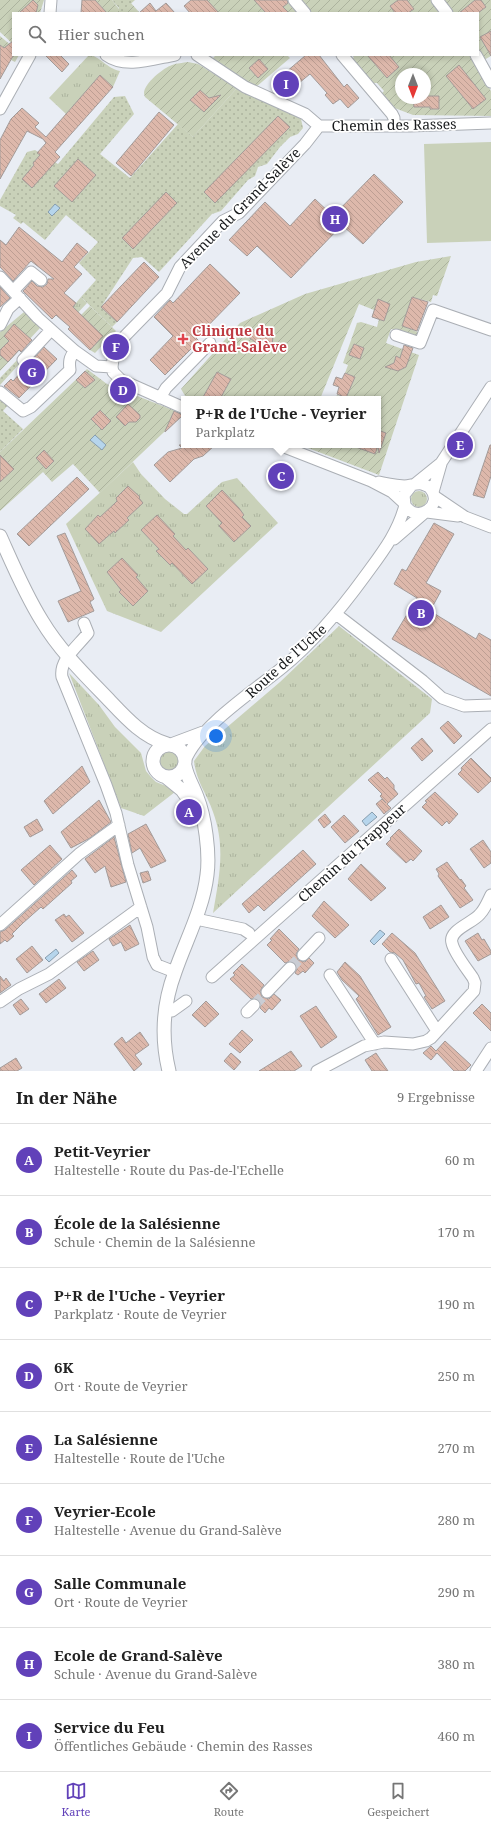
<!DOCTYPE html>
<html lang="de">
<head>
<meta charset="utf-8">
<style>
	:root { --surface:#fff; --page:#f6f6f6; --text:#222; --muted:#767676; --line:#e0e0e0; --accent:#6141b9 }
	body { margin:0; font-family:"Noto Serif",serif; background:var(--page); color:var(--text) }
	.compass { position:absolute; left:395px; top:68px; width:36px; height:36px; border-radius:50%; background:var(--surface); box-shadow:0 2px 6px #0003; rotate:180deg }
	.you { position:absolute; left:216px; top:736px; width:14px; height:14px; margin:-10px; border:3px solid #fff; border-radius:50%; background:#1a73e8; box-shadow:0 0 0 6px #1a73e833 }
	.badge { display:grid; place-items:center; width:26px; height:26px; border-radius:50%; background:var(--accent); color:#fff; font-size:13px; font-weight:700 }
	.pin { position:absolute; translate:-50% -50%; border:2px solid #fff; box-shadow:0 1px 4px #0006 }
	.popup { position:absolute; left:181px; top:396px; width:200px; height:52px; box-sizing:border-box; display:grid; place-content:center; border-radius:0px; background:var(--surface); filter:drop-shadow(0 1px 3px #0005); font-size:13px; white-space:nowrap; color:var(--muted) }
	.popup b { font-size:15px; color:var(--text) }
	.popup::after { content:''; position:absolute; left:50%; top:100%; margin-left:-8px; border:8px solid transparent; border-top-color:var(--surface) }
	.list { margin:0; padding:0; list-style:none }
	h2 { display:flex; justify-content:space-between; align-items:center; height:52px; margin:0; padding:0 16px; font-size:17px }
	h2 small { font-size:13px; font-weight:400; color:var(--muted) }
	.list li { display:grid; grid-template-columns:26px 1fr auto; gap:12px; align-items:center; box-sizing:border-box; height:72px; padding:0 16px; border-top:1px solid var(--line) }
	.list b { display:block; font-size:15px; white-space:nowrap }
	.list p { margin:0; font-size:13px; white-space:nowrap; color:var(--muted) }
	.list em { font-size:13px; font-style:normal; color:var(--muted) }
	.icon { flex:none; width:22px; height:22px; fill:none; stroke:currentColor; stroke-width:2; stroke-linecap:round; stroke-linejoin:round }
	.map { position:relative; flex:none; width:491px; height:1071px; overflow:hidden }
	.search { position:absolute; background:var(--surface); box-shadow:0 2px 6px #0003; left:12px; right:12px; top:12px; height:44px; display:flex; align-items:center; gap:10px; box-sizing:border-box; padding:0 14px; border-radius:0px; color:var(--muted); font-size:15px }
	.sheet { height:700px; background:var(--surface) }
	nav { display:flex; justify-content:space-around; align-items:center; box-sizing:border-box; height:56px; border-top:1px solid var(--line); background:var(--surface); font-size:11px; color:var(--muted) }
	nav a { display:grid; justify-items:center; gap:2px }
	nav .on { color:var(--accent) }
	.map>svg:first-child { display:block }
</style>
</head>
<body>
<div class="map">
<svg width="491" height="1071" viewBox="0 0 491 1071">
	<defs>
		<pattern id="grass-tufts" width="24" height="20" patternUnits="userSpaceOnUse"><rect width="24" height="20" fill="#c9d1b9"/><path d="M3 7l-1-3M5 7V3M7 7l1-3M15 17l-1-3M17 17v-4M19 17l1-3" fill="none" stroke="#acb39e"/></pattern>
		<pattern id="park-dots" width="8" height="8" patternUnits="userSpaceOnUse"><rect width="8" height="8" fill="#c9d1b9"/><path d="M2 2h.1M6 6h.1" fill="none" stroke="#acb39e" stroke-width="1.8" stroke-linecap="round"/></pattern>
		<pattern id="garden-furrows" width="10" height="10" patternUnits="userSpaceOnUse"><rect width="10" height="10" fill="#c9d1b9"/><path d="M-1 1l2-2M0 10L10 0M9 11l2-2" fill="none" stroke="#acb39e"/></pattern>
		<pattern id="building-back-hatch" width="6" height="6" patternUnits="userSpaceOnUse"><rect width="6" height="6" fill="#ddb8ab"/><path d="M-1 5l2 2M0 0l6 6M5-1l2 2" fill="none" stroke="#bd9e93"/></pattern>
	</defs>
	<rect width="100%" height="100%" fill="#e9edf4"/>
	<!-- grass -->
	<path fill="url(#grass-tufts)" d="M89,55C98,55 108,69 120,71L113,87L100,76L66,114L49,98Z
		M81,297L87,303L73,318L71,309Z
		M133,462L141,474L165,499L184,514H187L222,482L237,478L278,523L161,632L107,611L66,524Z
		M411 499a8 8 0 1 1 16 0a8 8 0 1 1-16 0Z
		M339,626L432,699L430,713L213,913C219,878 226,847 213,812C207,794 196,781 194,761L205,746L280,682Z
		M69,673L99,705L115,727L141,753L146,771L151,777L156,782L166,786L175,792L144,816L121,808Z
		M157 761a11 11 0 1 1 22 0a11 11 0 1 1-22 0Z"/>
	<!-- park -->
	<path fill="url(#park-dots)" d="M112,0H135L125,9L124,13H119V8Z
		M237,88L301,119L303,128L298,134L290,137L280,147L267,164L258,167L255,176L248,180L221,211L212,214L159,272L142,257L133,258L101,307L117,322L112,327L81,297L96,280L79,263L98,242L66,215L45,240L23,222L21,224L13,218L16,215L0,206V200L27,152L35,150L58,164L114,97L125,96L134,114L100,154L130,178L178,124L193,137Z
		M18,359L21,362L0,385V378Z
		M0,397L8,405L3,411L23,429L0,452Z"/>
	<!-- garden -->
	<path fill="url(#garden-furrows)" fill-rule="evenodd" d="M0,0H44L40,13H13V44L0,32Z
		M95,0H112L119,9V13H107Z
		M207,0H286L297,13H216Z
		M299,0H432L442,13H319L318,12L310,13Z
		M443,0H491V56L484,60L478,50V13H453Z
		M131,3L139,12L124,13V9Z
		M0,36L13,47V55H19L15,62L11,60L13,56L0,45Z
		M216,55H287L290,58L256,87L212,59Z
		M352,55H471L491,91V116L413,115L392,107L381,94L384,91L377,83H371L352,59L354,57ZM401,74H425V98H401Z
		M188,62L198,64L237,88L193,137L145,97C139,87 163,68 172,65C177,63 183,63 188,62Z
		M451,256L437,296L433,295L431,302L412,297L403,326L420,333L419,338L391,329L386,343L419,355L379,475L308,448L309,445H378V399H335L337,395L346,398L355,377L345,373L348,365L343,363L357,323L361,322L377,327L379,319L372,317L374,310L359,304L320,399H187L181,389L240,323L305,294L416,262Z
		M90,306L116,331L95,353L90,350L103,336L81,315Z
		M24,312L40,328L0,371V332Z
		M87,369L107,384L183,414L100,493L73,464L52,482L43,472L0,511V452Z"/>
	<!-- pitch -->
	<path fill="#c9d1b9" d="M491,142V241L427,243L424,144Z"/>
	<!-- water -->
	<path fill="#b6d5ec" stroke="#879dae" d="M55,204L60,208L52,216L48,212Z
		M95,435L106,445L102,450L90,440Z
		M372,812L377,817L366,826L362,821Z
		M380,930L385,934L374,945L370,941Z
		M56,949L59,953L49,962L45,958Z"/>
	<!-- building -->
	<path fill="url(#building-back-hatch)" stroke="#a39b99" d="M33,0L38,5L36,13H19Z
		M82,0H95L107,13H81Z
		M191,0H207L219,13H190L184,6Z
		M254,0H287L288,3L283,7L289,13H266Z
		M398,0H407L414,9L408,13H395L390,6Z
		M475,0H481L486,7L478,13H459Z
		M150,3L156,11L166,3L175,13H139Z
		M491,31V56L480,37Z
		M13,41V56L0,79V45L4,48Z
		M45,55H60L69,64L62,72Z
		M306,55H319L344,87L347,84L359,98L348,108L340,99L333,104L325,95L327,93L310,74L283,96L272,84Z
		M367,55H389L399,67L387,78Z
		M259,59L268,69L258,78L249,68Z
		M459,65L486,99L473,109L446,76Z
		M100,75L113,87L55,152L60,157L32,188L22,179L34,165L33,163L40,155L37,153L46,143L43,139L27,131L0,179V140L11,119L22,108L39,123L35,127L46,137Z
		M200,90L209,98L221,95L204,112L190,100Z
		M425,96H439V109H430V107H414L413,98H425Z
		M159,112L174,125L131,176L116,163Z
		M278,116L290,127L215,203L204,192Z
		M78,159L96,175L72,202L54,186Z
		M374,174L403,202L363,244L342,225L291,278L257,246L247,256L229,240L265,202L290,226L315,199L333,216Z
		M166,192L177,203L133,249L122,238Z
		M19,227L62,262L77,243L88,252L74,267L82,274L64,293L76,303L73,307L103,336L90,350L68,329L70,327L64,322L56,315L52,319L23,291L32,281L37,286L43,287L47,284L48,279H54L31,261L13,281L0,267V240L6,245Z
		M144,262L159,277L117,322L101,307Z
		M210,264L240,293L196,338L199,341L165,375L150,360L173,336L154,317L170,300L173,303Z
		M0,287L10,298L0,307Z
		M412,297L428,302L417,331L402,326Z
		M378,299L390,304L384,321L372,317Z
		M14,324L32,340L21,352L19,350L8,362L0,355V350L9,341L4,336Z
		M251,328L263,336L273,337L272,345H259L246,335Z
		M354,344L364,348L360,359L349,355Z
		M404,345L413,348L406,367L398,371L385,367L394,363L396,356L400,358Z
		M44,347L57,359L19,398L4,386L11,379L13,381Z
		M85,371L95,380L85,388L76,380Z
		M217,372L231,379L220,399H202Z
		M345,373L355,377L346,398L337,394L339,387L333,385L336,377L342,379Z
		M128,404L140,415V418L136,422H129L125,426L116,417Z
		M100,410L111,421L102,430L91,419Z
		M174,411L183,415L165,432V431Z
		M378,430L386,433L379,453L378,446L375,454L353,446L378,445Z
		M179,445H215L203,456L194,459L170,482L154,465L168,452L182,448Z
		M490,445H491V476L484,498L473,495Z
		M44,450L54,461L46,469L36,458Z
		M0,455L14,469L0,482Z
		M77,477L89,489L29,546L17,534Z
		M128,486L140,497L139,498L143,503L127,518L129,520L115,533L114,531L99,544L85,529L98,515L100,517L114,504L117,501L116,498Z
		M222,490L239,508L244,515L242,517L251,526L234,542L219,526L222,523L206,506Z
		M157,515L175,534L173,536L186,550L188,548L208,569L192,584L172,563L170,565L156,551L159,549L141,530Z
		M434,523L454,534L426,583L441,591L430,611L476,639L479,633L491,640V696L392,639L417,598L394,584L402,569L406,571Z
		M65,533L94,599L90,602L94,611L68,622L58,601L81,591L57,536Z
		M122,558L138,575L136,577L148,591L133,606L119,592L121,590L107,572Z
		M448,721L462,736L454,744L440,728Z
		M422,738L433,751L422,761L411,748Z
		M471,758L491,778V781L478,793L458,774L462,770L461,768Z
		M82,766L90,782L53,814L44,801Z
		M378,772L385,779L387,777L394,785V789L398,794L387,804L391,808L384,814L376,804L382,799L386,803L380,796L382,794L368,780Z
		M435,792L458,814L449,824L447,821L442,826L422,807L427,802L425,801Z
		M99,800L111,822L90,838L71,848L61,832Z
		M325,814L331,822L324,828L318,820Z
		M344,815L359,831L345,843L331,827Z
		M37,819L43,830L30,837L24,827Z
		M146,824L166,861L151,868L140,848L132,853L128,834Z
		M399,829L422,851L413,861L411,859L406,863L386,844L391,839L390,838Z
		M114,837L126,882L111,887L105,866L95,873L85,859Z
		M483,840L491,852V863L484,868L470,849Z
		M50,845L62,859L34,885L21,870Z
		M303,850L316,864L264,911L258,905L249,913L242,904Z
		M447,862L460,880L461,879L466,886L464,888L473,900L460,908L438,876L439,874L436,869Z
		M361,864L386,888L371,901L348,879Z
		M72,870L77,876L71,881L72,883L43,909L41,907L23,923L12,934L14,936L7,942L5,940L0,944V932L5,930Z
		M148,871L151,880L143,883L140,873Z
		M324,901L349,925L335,938L312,916Z
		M441,905L449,917L430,929L423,917Z
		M64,914L66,917L69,915L84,933L72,942L55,920Z
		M130,925L139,944L125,951L121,942L113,946L109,939Z
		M279,929L299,949L296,954L298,960L305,962L309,958L314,963L305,973L303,971L298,975L295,973L297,969L295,963L291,961L285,963L267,945L272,940L270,939Z
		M392,933L415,953L445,1001L432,1009L424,997L426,996L419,983L416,984L403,960L395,953L390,952L382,944Z
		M478,933L482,940L484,939L491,951V954L478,961L465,941Z
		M32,946L43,960L27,973L16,959Z
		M93,951L99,960L84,971L77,962Z
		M345,962L360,976L391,1027L378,1035L356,999L359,996L342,980L337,972Z
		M242,964L264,985L260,991L262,997L269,999L274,994L281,1000L272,1010L269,1008L265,1013L260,1008L261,1004L259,1000L255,998L251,999L230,979L235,975L233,973Z
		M0,976L4,981L6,978L11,985L0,993Z
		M59,979L66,988L46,1003L39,994Z
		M21,999L29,1009L20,1015L13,1005Z
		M206,1001L219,1014L205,1027L192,1015Z
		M482,1004L491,1013V1031L473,1013Z
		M316,1006L337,1037L321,1048L300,1016Z
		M242,1030L253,1040L240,1053L229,1044Z
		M140,1032L149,1045L135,1055L142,1064L134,1071L114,1044L122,1037L126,1043Z
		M445,1041L471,1065L465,1071H454L437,1053L431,1060L423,1053L431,1046L436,1051Z
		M291,1051L302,1066L294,1071H259Z
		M231,1053L241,1062L234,1070L224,1061Z
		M376,1053L388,1071H372L365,1060Z
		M16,1058L22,1068L17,1071H0V1068Z"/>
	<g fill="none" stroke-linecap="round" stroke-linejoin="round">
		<!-- minor-tunnel -->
		<path stroke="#cacdd4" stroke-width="11" stroke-dasharray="11 5.5" stroke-linecap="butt" d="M290,968L303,955
			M254,1005L267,992"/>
		<defs>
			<path id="minor" d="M294,0L305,13
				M437,0L447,13
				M50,13L51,0
				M106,55C125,69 153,59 175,55
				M197,55L245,87L305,114L319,126H410L491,123
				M342,55L392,114L394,118V125
				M476,55L491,82
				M0,109L30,55
				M0,277L38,318L75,351L96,366L112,367
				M13,291L31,272L41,280
				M0,325L8,309L20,298
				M396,335L420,343L433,310L491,330
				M23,360L51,330
				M0,392L23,411L31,407L70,370C69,363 69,357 75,351
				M160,398L166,388L210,343
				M184,408L121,380L113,372L112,367L114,352L125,336L167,293L180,267L223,221L239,213L305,144L319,126
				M279,445L371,481L392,492L404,503
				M379,482C387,484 395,485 404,486C410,486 416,483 422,484C425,485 428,486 430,488C445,505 417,525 405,505L404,495L412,485
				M415,484L441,463L491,387
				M433,492L441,464
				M434,496L465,517L491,527
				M427,512L458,516
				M394,539L423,514
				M336,614L423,681L442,698L464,706L491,705
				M84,623L88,633C78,646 59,660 62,677L106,785L116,813L128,865L147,927L153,957L157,965L175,972
				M171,744L203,732
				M185,761C199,726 254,691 283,667C315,641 341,609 365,576C381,554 398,533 405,505
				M196,919L243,929L249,933
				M0,925L79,854L119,825
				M303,955L319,938
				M391,959L437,1031
				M330,975L375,1044
				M212,977L491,729
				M267,992L290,968
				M0,1002L19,989L49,974L141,907
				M165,1011H172L186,1001
				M247,1012L254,1005
				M317,1071L364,1046L384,1042L413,1044L426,1041L431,1038L474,991L475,983L473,978C467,969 454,953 452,943C448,930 473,923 480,914C485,909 488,901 491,895
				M476,1071L491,1048"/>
			<path id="major" d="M0,536C13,565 25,594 42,621C60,651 85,675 109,700C126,718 143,737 167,744
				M153 761a16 16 0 1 1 32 0a16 16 0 1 1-32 0Z
				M166,777L182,790L197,811
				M169,1071C161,1038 163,1004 175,972C186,940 203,909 207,875C210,853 205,817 197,797C193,786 187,777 185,766"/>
		</defs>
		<!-- minor casing -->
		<use href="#minor" stroke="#abafb5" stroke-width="13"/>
		<!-- major casing -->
		<use href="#major" stroke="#abafb5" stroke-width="15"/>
		<!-- minor -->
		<use href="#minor" stroke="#fff" stroke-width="11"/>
		<!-- major -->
		<use href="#major" stroke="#fff" stroke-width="13"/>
	</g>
	<!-- markers -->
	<path fill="#e0444e" stroke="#fff" stroke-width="1.5" d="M181 333h4v4h4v4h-4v4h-4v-4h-4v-4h4z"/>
	<g text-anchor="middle" stroke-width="3.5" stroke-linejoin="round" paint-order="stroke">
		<!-- street labels -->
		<g font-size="14" fill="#181a1c" stroke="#fff">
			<text transform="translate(394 125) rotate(-1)" y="5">Chemin des Rasses</text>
			<text transform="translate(240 208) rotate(-45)" y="5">Avenue du Grand-Salève</text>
			<text transform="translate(286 661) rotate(-42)" y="5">Route de l'Uche</text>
			<text transform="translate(352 853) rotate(-42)" y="5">Chemin du Trappeur</text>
		</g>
		<!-- health labels -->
		<g font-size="14" font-weight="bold" fill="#be3a42" stroke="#fff" text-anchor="start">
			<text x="192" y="336">Clinique du<tspan x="192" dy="16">Grand-Salève</tspan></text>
		</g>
	</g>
</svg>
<svg class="compass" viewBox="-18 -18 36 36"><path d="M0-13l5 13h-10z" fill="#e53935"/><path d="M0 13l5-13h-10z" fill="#767676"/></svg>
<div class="you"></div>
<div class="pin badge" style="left:189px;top:812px">A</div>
<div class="pin badge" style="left:421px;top:613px">B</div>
<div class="pin badge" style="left:281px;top:476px">C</div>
<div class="popup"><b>P+R de l'Uche - Veyrier</b>Parkplatz</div>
<div class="pin badge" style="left:123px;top:390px">D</div>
<div class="pin badge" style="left:460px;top:445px">E</div>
<div class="pin badge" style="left:116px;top:347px">F</div>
<div class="pin badge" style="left:32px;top:372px">G</div>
<div class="pin badge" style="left:335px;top:219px">H</div>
<div class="pin badge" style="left:286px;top:84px">I</div>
<div class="search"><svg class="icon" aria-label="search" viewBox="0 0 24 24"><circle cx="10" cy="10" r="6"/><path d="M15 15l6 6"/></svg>Hier suchen</div>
</div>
<section class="sheet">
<h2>In der Nähe<small>9 Ergebnisse</small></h2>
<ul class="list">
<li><span class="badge">A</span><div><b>Petit-Veyrier</b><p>Haltestelle · Route du Pas-de-l'Echelle</p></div><em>60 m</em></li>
<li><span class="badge">B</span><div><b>École de la Salésienne</b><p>Schule · Chemin de la Salésienne</p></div><em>170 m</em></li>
<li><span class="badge">C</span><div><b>P+R de l'Uche - Veyrier</b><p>Parkplatz · Route de Veyrier</p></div><em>190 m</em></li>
<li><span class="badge">D</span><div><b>6K</b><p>Ort · Route de Veyrier</p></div><em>250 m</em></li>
<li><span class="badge">E</span><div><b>La Salésienne</b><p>Haltestelle · Route de l'Uche</p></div><em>270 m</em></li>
<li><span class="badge">F</span><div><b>Veyrier-Ecole</b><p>Haltestelle · Avenue du Grand-Salève</p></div><em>280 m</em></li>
<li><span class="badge">G</span><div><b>Salle Communale</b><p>Ort · Route de Veyrier</p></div><em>290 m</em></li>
<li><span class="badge">H</span><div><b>Ecole de Grand-Salève</b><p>Schule · Avenue du Grand-Salève</p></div><em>380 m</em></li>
<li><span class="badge">I</span><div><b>Service du Feu</b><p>Öffentliches Gebäude · Chemin des Rasses</p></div><em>460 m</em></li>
</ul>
</section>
<nav>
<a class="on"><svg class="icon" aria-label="map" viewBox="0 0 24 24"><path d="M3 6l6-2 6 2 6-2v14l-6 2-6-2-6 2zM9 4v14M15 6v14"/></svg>Karte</a>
<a><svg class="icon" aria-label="directions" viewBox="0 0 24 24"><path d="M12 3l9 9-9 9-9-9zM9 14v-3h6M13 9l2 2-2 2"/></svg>Route</a>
<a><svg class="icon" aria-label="saved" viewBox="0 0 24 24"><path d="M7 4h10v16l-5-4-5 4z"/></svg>Gespeichert</a>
</nav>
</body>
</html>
